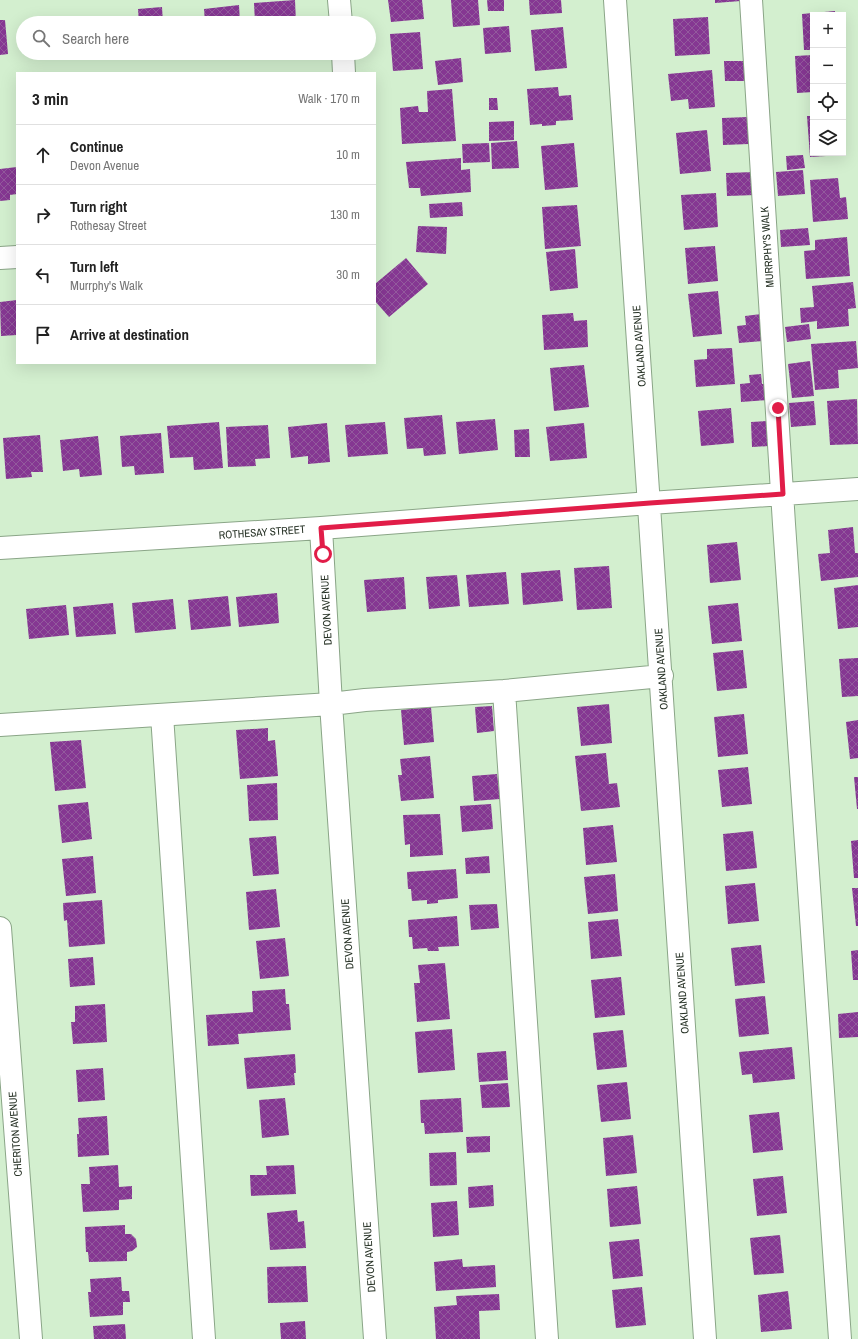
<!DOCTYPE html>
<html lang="en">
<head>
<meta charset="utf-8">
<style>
	:root { --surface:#fff; --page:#f2f2f2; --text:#222; --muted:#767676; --line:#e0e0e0 }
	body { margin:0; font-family:"Archivo Narrow",sans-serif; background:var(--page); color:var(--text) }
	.controls { position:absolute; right:12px; top:12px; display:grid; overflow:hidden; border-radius:0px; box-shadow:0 4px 16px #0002 }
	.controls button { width:36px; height:36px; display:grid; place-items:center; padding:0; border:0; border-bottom:1px solid var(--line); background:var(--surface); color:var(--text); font:20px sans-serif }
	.stop { position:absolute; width:12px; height:12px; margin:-9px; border:3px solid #e11d48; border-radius:50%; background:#fff }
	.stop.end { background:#e11d48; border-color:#fff; box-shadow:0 1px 4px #0008 }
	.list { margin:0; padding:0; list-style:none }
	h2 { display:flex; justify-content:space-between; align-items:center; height:52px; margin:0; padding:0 16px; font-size:17px }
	h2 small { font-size:13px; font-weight:400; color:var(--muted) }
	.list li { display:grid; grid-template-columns:26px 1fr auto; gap:12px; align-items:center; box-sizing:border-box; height:60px; padding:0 16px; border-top:1px solid var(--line) }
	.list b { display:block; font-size:15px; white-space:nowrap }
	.list p { margin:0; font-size:13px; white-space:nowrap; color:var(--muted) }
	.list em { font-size:13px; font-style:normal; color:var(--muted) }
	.icon { flex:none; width:22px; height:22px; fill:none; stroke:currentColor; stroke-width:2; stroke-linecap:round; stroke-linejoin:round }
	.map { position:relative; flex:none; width:858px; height:1339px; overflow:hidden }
	.search { position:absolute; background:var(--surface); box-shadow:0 4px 16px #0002; left:16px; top:16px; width:360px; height:44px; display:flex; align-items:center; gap:10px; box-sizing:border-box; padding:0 14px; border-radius:22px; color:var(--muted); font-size:15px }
	.panel { position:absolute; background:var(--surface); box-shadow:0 4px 16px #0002; left:16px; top:72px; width:360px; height:292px; border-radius:0px }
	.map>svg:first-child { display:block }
</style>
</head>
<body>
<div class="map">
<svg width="858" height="1339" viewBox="0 0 858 1339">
	<defs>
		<pattern id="building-cross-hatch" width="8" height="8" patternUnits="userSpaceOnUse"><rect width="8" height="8" fill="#853792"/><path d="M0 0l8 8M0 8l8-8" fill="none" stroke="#935a9d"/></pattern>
	</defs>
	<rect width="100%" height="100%" fill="#d3efcf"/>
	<!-- building -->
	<path fill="url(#building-cross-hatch)" d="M295,0L296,23H255L254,3Z
		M388,0H422L424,19L391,22Z
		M451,0H478L480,25L453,27Z
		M487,0H504V11H488Z
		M529,0H561L562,13L530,15Z
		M715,0H741V1L715,3Z
		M239,5L240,23H205L204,9Z
		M162,7L163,23H139L138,9Z
		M835,11V15H813V50H804L802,14Z
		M708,17L710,54L675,56L673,19Z
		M119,19V23H80V22Z
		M0,20H5L8,54L0,55Z
		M509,26L511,52L485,54L483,28Z
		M563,27L567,68L535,71L531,30Z
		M420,32L423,69L393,71L390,34Z
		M30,53H73V55L30,58Z
		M84,53H117V54L85,57Z
		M813,55V92L797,93L795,56Z
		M461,58L463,82L438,85L435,61Z
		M724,61H748V81H725Z
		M712,70L715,107L689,109L688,99L671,101L668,74Z
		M558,87L559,96L571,95L573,120L556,121V125L542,126V124L530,125L527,89Z
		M452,89L456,141L402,144L400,108L418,106L419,112H428L427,91Z
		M489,98H497L498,110H489Z
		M807,116H813V153H842V155L810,157Z
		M748,117L749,144L723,145L722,118Z
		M514,121V140L489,141V122Z
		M707,130L711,171L680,174L676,133Z
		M517,141L519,168L492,169L491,143Z
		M489,143L490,162L463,163L462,144Z
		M574,143L578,187L545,190L541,146Z
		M803,155L805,168L787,170L786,156Z
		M461,158V170L470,169L471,192L421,196L420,188H409L406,162Z
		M17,167V194L10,195V200L0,201V169Z
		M803,170L805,194L778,196L776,172Z
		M754,172L756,195L727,196L726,173Z
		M838,178L840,198L846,197L848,219L813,222L810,180Z
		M716,193L718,227L684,230L681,195Z
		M462,202L463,216L430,218L429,204Z
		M577,205L581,246L545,249L542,207Z
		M418,226L447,227L446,254L416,252Z
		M808,228L810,245L781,247L780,230Z
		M847,237L850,276L806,279L804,251L815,250V240Z
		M715,246L718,281L688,284L685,248Z
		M575,249L578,288L550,291L546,252Z
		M406,258L428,284L389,317L375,301V284Z
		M853,282L856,308L848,309L849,326L817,329V321L801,323L800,308L814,307L812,286Z
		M718,291L722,334L693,337L688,294Z
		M17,300V335L1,336L0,302Z
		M573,313L574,321L587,320L588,347L544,350L542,315Z
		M761,314L763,341L739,343L737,326L746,325L745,316Z
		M809,324L811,339L787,342L785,327Z
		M856,341L858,368L838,370L839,388L815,390L811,344Z
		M732,348L735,384L696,387L694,360L707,359V349Z
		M810,361L814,396L792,398L788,364Z
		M584,365L589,407L554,411L550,368Z
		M761,374L762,384H766L767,400L741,402L740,384L750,383L749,375Z
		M857,399L858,444L830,445L827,401Z
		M814,401L816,425L791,427L789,403Z
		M731,408L734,443L701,446L698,411Z
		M442,415L446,454L424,456L423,448L407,449L404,418Z
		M495,419L498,450L459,454L456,422Z
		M767,421L769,446L752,447L751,422Z
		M219,422L223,468L194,470L193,457L170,458L167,426Z
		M385,422L388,454L348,457L345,425Z
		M327,423L330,462L308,464V456L291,458L288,427Z
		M584,423L587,458L550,461L546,427Z
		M268,425L270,458L255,459L256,466L228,467L226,427Z
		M529,429L530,457H515L514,430Z
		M161,433L164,473L135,475L134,466L122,467L120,436Z
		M40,435L43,472H31L32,477L6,479L3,438Z
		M98,436L102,475L80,477L79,469L63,471L60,440Z
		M853,527L855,553H858V577L821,581L818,554L830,553L828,530Z
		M737,542L741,580L710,583L707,545Z
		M609,566L612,608L577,610L574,568Z
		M560,570L563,601L523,605L521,573Z
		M506,572L509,604L469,607L466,575Z
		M457,575L460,606L429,609L426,577Z
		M404,577L406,609L367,612L364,580Z
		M858,585V627L838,629L834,588Z
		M277,593L279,623L239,627L236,597Z
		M228,596L231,626L191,630L188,600Z
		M173,599L176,629L135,633L132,603Z
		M113,603L116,634L76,637L73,607Z
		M738,603L742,641L712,644L708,606Z
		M66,605L69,635L29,639L26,609Z
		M743,650L747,688L717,691L713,653Z
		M858,658V696L842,697L839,659Z
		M609,704L612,743L581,746L577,707Z
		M492,706L494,731L477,733L475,707Z
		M431,707L434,742L404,745L401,710Z
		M744,714L748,754L718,757L714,717Z
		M858,720V758L850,759L846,722Z
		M268,728V741L275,740L278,776L240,779L236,730Z
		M81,740L86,788L55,791L50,742Z
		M606,753L609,784L617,783L620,807L581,811L575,756Z
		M430,756L434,798L401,801L398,775H402L400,759Z
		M748,767L752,804L722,807L718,770Z
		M497,774L500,799L474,801L472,776Z
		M854,777H858V809H857Z
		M277,783L278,820L249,821L247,785Z
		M88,802L92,839L62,843L58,805Z
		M491,804L493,829L462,832L460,806Z
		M440,814L443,855L410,857V844L405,845L403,815Z
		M613,825L617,862L586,865L583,828Z
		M753,831L757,868L726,871L723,834Z
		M276,836L279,874L253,876L249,838Z
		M858,840V878H854L851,841Z
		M93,856L96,893L66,896L62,859Z
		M489,856L490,873L466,874L465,858Z
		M456,869L458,898L438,900V903L427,904V900L412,901L411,889H408L407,872Z
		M615,874L618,911L588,914L584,877Z
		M755,883L759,921L728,924L725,886Z
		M852,888H858V926H856Z
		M276,889L280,927L249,930L246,892Z
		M102,900L105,944L69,947L67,920L64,921L63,903Z
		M497,904L499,928L471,930L469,905Z
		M457,916L459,946L438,947L439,951H428L427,948L413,949L412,937H409L408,920Z
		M618,919L622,956L591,959L588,922Z
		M285,938L289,976L260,979L256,941Z
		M761,945L765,983L735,986L731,948Z
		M858,950V980H853L851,951Z
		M93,957L95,985L70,987L68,959Z
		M445,963L450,1019L417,1022L414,983H420L418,965Z
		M621,977L625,1015L595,1018L591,980Z
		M285,989L286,1004H289L291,1030L238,1034L239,1044L208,1046L206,1015L253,1012L252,991Z
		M765,996L769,1034L739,1037L735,999Z
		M105,1004L107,1042L73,1044L71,1022H75V1006Z
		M858,1012V1037L839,1038L838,1014Z
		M452,1029L455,1070L418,1073L415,1032Z
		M623,1030L627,1067L597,1070L593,1033Z
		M792,1047L795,1079L753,1083L752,1074L742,1075L739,1052Z
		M506,1051L508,1080L479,1082L477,1053Z
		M295,1054L296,1073H294L295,1085L247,1089L244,1058Z
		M103,1068L105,1100L78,1102L76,1070Z
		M627,1082L631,1119L601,1122L597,1085Z
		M508,1083L510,1107L482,1108L480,1085Z
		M285,1098L289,1135L262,1138L259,1100Z
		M461,1098L463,1132L425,1134L424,1123H421L420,1100Z
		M779,1112L783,1150L753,1153L749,1115Z
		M107,1116L109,1155L78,1157L77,1134H79L78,1118Z
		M633,1135L637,1173L606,1176L603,1138Z
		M490,1136V1152L467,1153L466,1137Z
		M456,1152L457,1185L430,1186L429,1153Z
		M118,1165L119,1187L132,1186V1199L119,1200V1210L83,1212L81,1184H90L89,1167Z
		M294,1165L296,1194L251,1196L250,1175H267L266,1166Z
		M783,1176L787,1213L757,1216L753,1179Z
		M493,1185L494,1206L469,1208L468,1187Z
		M637,1186L641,1224L610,1227L607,1189Z
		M457,1201L459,1235L433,1237L431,1203Z
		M297,1210L298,1222L304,1221L306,1248L270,1250L267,1213Z
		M125,1225V1234H131L136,1239L137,1247L132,1251L127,1252V1261L89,1262L88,1252H86L85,1227Z
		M780,1235L784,1273L754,1275L750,1238Z
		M639,1239L643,1276L613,1279L609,1242Z
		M462,1259L463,1267L495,1265L496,1287L436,1291L434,1262Z
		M306,1266L308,1302L268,1303L267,1267Z
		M121,1277L122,1291H129L130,1302H123V1315L90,1317L88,1292H91L90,1279Z
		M642,1287L646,1325L616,1328L612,1290Z
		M788,1291L792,1329L761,1332L758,1295Z
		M499,1294L500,1310L479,1311L480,1339H436L434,1307L457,1305L456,1296Z
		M305,1321L306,1339H281L280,1323Z
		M125,1324L126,1339H94L93,1326Z"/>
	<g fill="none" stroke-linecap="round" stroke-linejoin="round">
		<defs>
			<path id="minor" d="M339,0L341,23
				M615,0L705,1339
				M751,0L784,524L840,1339
				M343,53L344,73
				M0,258L17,257
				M321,528L331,704L375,1339
				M0,548L321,528L650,503L858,489
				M504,691L547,1339
				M162,715L204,1339
				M0,725L331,704L365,700L504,691L662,676
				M0,928L31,1339"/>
		</defs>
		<!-- minor casing -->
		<use href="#minor" stroke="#8aa587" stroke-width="24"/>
		<!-- minor -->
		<use href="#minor" stroke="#fff" stroke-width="22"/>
	</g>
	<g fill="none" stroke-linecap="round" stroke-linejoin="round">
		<!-- route -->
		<path stroke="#e11d48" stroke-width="5" d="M323,554L321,528L650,503L783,494L778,408"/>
	</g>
	<g text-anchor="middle" stroke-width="4" stroke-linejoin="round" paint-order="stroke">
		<!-- street labels -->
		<g font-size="11" fill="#263125" stroke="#fff">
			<text transform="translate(767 247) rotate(-94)" y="4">MURRPHY'S WALK</text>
			<text transform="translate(639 346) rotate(-94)" y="4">OAKLAND AVENUE</text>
			<text transform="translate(262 532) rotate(-4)" y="4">ROTHESAY STREET</text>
			<text transform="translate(326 610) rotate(-93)" y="4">DEVON AVENUE</text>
			<text transform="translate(661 669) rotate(-94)" y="4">OAKLAND AVENUE</text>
			<text transform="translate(347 934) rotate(-94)" y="4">DEVON AVENUE</text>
			<text transform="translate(682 993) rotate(-94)" y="4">OAKLAND AVENUE</text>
			<text transform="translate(15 1134) rotate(-94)" y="4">CHERITON AVENUE</text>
			<text transform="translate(369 1257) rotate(-94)" y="4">DEVON AVENUE</text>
		</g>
	</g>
</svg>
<div class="controls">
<button>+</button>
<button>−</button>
<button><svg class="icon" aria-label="locate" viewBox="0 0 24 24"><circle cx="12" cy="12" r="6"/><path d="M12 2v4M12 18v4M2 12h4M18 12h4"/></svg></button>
<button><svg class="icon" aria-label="layers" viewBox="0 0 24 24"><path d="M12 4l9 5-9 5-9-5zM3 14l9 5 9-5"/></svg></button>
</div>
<div class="stop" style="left:323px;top:554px"></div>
<div class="stop end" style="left:778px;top:408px"></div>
<div class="search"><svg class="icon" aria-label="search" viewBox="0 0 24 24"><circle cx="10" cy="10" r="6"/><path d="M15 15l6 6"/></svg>Search here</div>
<section class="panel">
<h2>3 min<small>Walk · 170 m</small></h2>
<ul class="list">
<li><svg class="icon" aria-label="ahead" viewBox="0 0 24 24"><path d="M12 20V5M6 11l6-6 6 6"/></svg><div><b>Continue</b><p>Devon Avenue</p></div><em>10 m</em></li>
<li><svg class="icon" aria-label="right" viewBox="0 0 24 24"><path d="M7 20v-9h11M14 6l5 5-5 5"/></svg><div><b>Turn right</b><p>Rothesay Street</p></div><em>130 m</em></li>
<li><svg class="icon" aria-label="left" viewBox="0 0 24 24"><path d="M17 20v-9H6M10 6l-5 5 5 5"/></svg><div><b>Turn left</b><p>Murrphy's Walk</p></div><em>30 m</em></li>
<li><svg class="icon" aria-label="arrive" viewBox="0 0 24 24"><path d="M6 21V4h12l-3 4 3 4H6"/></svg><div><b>Arrive at destination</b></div></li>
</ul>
</section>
</div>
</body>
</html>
